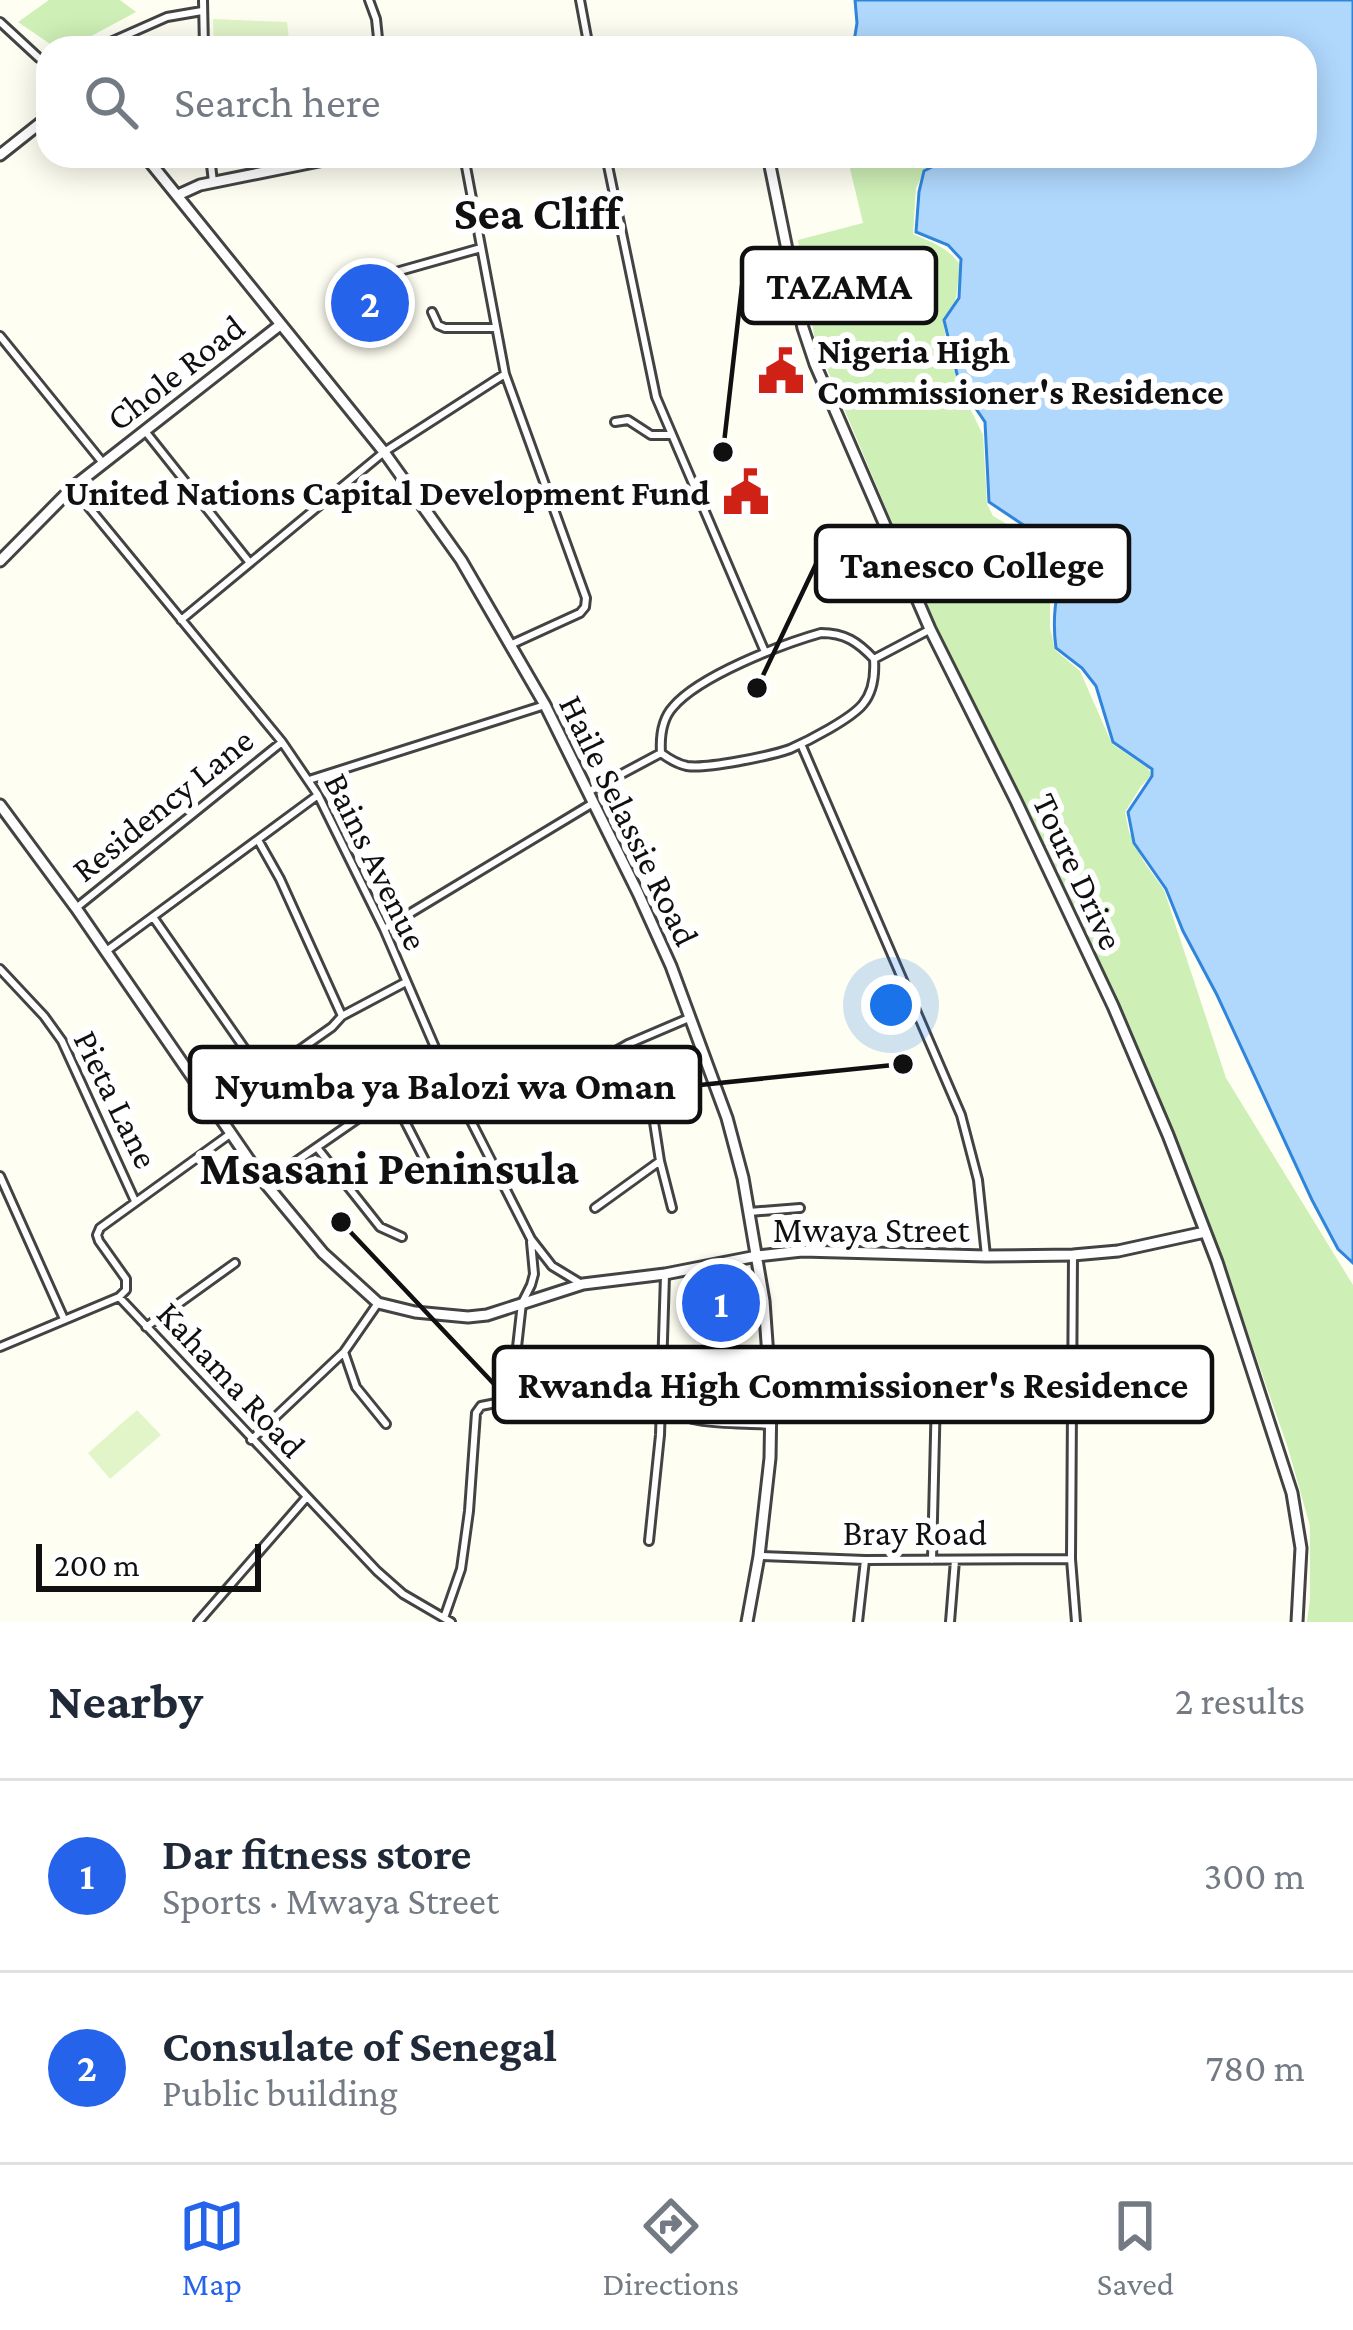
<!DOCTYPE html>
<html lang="en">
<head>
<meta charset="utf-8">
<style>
	:root { --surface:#fff; --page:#f2f2f3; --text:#1f2937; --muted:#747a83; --line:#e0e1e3; --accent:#2563eb }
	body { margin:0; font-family:"Crimson Pro",serif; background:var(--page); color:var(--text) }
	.scale { position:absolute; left:36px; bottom:30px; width:225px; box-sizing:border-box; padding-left:12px; border:6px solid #101010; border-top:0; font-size:33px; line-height:42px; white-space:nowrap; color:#101010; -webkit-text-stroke:9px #fff; paint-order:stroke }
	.you { position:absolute; left:891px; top:1005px; width:42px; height:42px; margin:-30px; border:9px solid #fff; border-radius:50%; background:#1a73e8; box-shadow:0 0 0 18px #1a73e833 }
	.badge { display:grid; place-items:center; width:78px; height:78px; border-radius:50%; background:var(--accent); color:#fff; font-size:39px; font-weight:700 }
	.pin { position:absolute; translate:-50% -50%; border:6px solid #fff; box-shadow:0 3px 12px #0006 }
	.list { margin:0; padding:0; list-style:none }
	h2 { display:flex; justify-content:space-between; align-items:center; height:156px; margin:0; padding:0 48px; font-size:51px }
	h2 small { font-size:39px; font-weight:400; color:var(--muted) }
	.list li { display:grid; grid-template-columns:78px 1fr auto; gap:36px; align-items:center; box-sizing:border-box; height:192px; padding:0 48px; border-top:3px solid var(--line) }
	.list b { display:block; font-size:45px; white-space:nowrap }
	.list p { margin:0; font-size:39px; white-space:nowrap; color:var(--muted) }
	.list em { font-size:39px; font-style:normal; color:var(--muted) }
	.icon { flex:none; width:66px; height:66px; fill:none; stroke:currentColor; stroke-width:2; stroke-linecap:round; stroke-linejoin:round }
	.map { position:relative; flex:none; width:1353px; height:1622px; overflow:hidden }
	.search { position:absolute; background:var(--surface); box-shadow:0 6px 30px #0003; left:36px; right:36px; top:36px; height:132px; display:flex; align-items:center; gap:30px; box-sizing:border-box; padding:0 42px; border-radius:36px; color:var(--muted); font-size:45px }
	.sheet { height:540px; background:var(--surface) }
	nav { display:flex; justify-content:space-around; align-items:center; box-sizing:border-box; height:168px; border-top:3px solid var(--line); background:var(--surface); font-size:33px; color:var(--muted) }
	nav a { display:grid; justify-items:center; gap:6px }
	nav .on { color:var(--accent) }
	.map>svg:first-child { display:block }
</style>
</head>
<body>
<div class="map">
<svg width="1353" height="1622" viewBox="0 0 1353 1622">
	<rect width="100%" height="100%" fill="#fffef2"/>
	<!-- green -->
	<path fill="#ceefb6" d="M49,0H120L136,12L69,48H56L18,22Z
		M847,156L946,157L926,167L916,188L913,234C933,243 948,247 961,266L955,303L943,321L949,356L962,392L983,435L987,504L993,516L1033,539L1043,549L1050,573V628L1055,650L1080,671L1112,744L1148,768L1151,776L1141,786L1125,812L1129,832L1144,862L1164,890L1226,1078L1353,1285V1622H1307L1310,1599V1526L1288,1448L1213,1233L1100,965L937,629L815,340L798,240L863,223Z"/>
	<!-- pitch -->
	<path fill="#e1f5c9" d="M213,19L287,22L290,48H214Z
		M137,1410L161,1435L110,1479L88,1453Z"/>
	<!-- water -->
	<path fill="#b0d8fd" stroke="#2f85dc" stroke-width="3" d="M855,0H1353V1263L1338,1249L1312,1200L1217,995L1183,931L1166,889L1134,843L1128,812L1152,776V769L1113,742L1096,686L1082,668L1056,648C1053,627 1054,609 1058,589C1061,573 1057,555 1058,539L1049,531L1025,526L989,502L985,422L964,391L957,374L944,320L959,298L961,259L948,245L916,232L919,192L924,171L953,156H1305V48H853L857,23Z"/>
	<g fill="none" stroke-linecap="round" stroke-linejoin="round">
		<defs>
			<path id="minor" d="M203,0L204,48
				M369,0L376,19L379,48
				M580,0L589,48
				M0,22L39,58L48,62
				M97,48L167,17L202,11
				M210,156L213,182
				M464,156L505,374L586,598L585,607L580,613L510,645
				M606,156L656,397L765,652
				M382,276L481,248
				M432,312L438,325L445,328H496
				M0,336L103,463
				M615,422L628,420L651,435H672
				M145,431L250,563
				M73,488L282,742L318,795L384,929L443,1066L531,1239L552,1266L580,1283
				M181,620L384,452L505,374
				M821,633C845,633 858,642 874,659C875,674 873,692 863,704C851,719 808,741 790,749C770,756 707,769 687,766C677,764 669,759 661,753C660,737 662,719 673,707C699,676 782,644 821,633Z
				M874,659L929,630
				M801,744L961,1115L978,1180L986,1256
				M309,780L545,705
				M588,792L661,753
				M258,840L280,879L342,1016
				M76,908L282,742
				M153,917L263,1075
				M384,929L593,803
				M105,952L318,795
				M0,969L44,1016L62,1041L135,1201
				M628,1044L627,1053L630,1069L654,1122L660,1161L672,1208
				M392,1096L437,1184
				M505,1107L553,1086L628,1044L689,1018
				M216,1109L332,1027L342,1016L406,982
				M319,1150L380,1227L402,1237
				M0,1176L64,1319
				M265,1183L392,1095L442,1066
				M595,1208L660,1161
				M749,1212L800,1208
				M1073,1255L1071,1559L1076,1622
				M119,1297L377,1571L403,1594L451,1622
				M146,1327L235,1263
				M0,1347L119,1297L126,1290V1279L99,1241L97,1235L100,1228L230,1134
				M344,1352L356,1387L386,1424
				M661,1404C685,1427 738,1422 771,1425
				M251,1440L344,1352L378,1303
				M649,1541L660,1435L665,1275
				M759,1556L865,1560L1071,1559
				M932,1560L936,1394L943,1383L956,1377L1071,1378
				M444,1618L461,1569L469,1511L476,1413L481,1406L511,1400L522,1303L531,1285L534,1274L531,1242
				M198,1622L306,1498
				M858,1622L865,1560
				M950,1622L955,1560"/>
			<path id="tertiary" d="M0,155L48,117
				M145,156L384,452L461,560L545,705L638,893L671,966L727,1118L743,1178L764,1301L771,1398L770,1458L759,1556L747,1622
				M768,156L803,328L815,364L930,629L1016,801L1113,1006L1168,1135L1217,1262L1292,1493L1301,1548L1297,1622
				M178,195L200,185L344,156
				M0,561L73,487L280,325
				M0,805L76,908L265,1183L323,1253L378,1303L415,1312L468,1317L487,1315L583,1284L665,1274L757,1256L802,1251L986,1256L1073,1255L1118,1251L1205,1232"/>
		</defs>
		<!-- minor casing -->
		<use href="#minor" stroke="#434343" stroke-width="12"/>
		<!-- tertiary casing -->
		<use href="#tertiary" stroke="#434343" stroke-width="15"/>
		<!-- minor -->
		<use href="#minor" stroke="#fff" stroke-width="6"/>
		<!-- tertiary -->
		<use href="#tertiary" stroke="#fff" stroke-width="9"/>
	</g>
	<!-- icons -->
	<defs>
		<symbol id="civic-bare" viewBox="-9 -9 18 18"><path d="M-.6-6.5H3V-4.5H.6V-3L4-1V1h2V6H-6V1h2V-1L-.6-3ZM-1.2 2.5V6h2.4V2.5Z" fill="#d02117" stroke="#fff" stroke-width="2.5" paint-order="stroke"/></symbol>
	</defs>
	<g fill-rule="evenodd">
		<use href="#civic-bare" x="748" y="338" width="66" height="66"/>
		<use href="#civic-bare" x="713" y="459" width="66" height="66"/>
	</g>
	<g text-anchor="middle" stroke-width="12" stroke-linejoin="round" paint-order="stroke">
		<!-- poi labels -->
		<g font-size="36" font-weight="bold" fill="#101010" stroke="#fff" text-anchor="start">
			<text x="817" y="363">Nigeria High<tspan x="817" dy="41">Commissioner's Residence</tspan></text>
			<text x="710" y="505" text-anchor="end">United Nations Capital Development Fund</text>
		</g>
		<!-- street labels -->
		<g font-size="36" fill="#101010" stroke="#fff">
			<text transform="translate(175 372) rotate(-38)" y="13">Chole Road</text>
			<text transform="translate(162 804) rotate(-39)" y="13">Residency Lane</text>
			<text transform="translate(630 820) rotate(64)" y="13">Haile Selassie Road</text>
			<text transform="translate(377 861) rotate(64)" y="13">Bains Avenue</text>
			<text transform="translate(1079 871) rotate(65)" y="13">Toure Drive</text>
			<text transform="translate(117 1099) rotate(64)" y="13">Pieta Lane</text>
			<text x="871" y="1242">Mwaya Street</text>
			<text transform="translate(232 1379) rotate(47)" y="13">Kahama Road</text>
			<text x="915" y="1545">Bray Road</text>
		</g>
		<!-- district labels -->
		<g font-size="48" font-weight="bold" fill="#101010" stroke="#fff">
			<text x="537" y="229">Sea Cliff</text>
			<text x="389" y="1184">Msasani Peninsula</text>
		</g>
	</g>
	<!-- callouts -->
	<path fill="none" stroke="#101010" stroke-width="4.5" d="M723 452L742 285M757 688L816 564M903 1064L700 1085M341 1222L494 1384"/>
	<g fill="#101010" stroke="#fff" stroke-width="4.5">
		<circle cx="723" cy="452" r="12"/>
		<circle cx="757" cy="688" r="12"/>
		<circle cx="903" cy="1064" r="12"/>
		<circle cx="341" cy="1222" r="12"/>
	</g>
	<g fill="#fff" stroke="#101010" stroke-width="4.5">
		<rect x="742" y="248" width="194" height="75" rx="12"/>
		<rect x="816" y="526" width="313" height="75" rx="12"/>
		<rect x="190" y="1047" width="510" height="75" rx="12"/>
		<rect x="494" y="1347" width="718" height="75" rx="12"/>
	</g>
	<g font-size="39" text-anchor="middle" font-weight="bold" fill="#101010">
		<text x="839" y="299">TAZAMA</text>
		<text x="972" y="578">Tanesco College</text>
		<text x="445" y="1099">Nyumba ya Balozi wa Oman</text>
		<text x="853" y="1398">Rwanda High Commissioner's Residence</text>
	</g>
</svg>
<div class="scale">200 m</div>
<div class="you"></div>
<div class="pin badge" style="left:721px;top:1303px">1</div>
<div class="pin badge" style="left:370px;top:303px">2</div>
<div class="search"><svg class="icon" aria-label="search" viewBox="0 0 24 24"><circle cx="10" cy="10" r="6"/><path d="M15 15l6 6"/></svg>Search here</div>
</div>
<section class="sheet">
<h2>Nearby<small>2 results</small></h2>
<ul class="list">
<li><span class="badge">1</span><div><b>Dar fitness store</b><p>Sports · Mwaya Street</p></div><em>300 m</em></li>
<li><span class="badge">2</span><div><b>Consulate of Senegal</b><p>Public building</p></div><em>780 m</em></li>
</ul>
</section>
<nav>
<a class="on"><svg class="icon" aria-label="map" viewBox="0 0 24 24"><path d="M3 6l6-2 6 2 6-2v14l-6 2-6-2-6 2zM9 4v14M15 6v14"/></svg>Map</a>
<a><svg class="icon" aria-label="directions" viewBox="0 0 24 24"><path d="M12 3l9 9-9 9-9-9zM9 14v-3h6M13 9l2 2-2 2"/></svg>Directions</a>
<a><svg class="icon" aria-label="saved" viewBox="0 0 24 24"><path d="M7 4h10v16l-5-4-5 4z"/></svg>Saved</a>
</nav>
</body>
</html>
